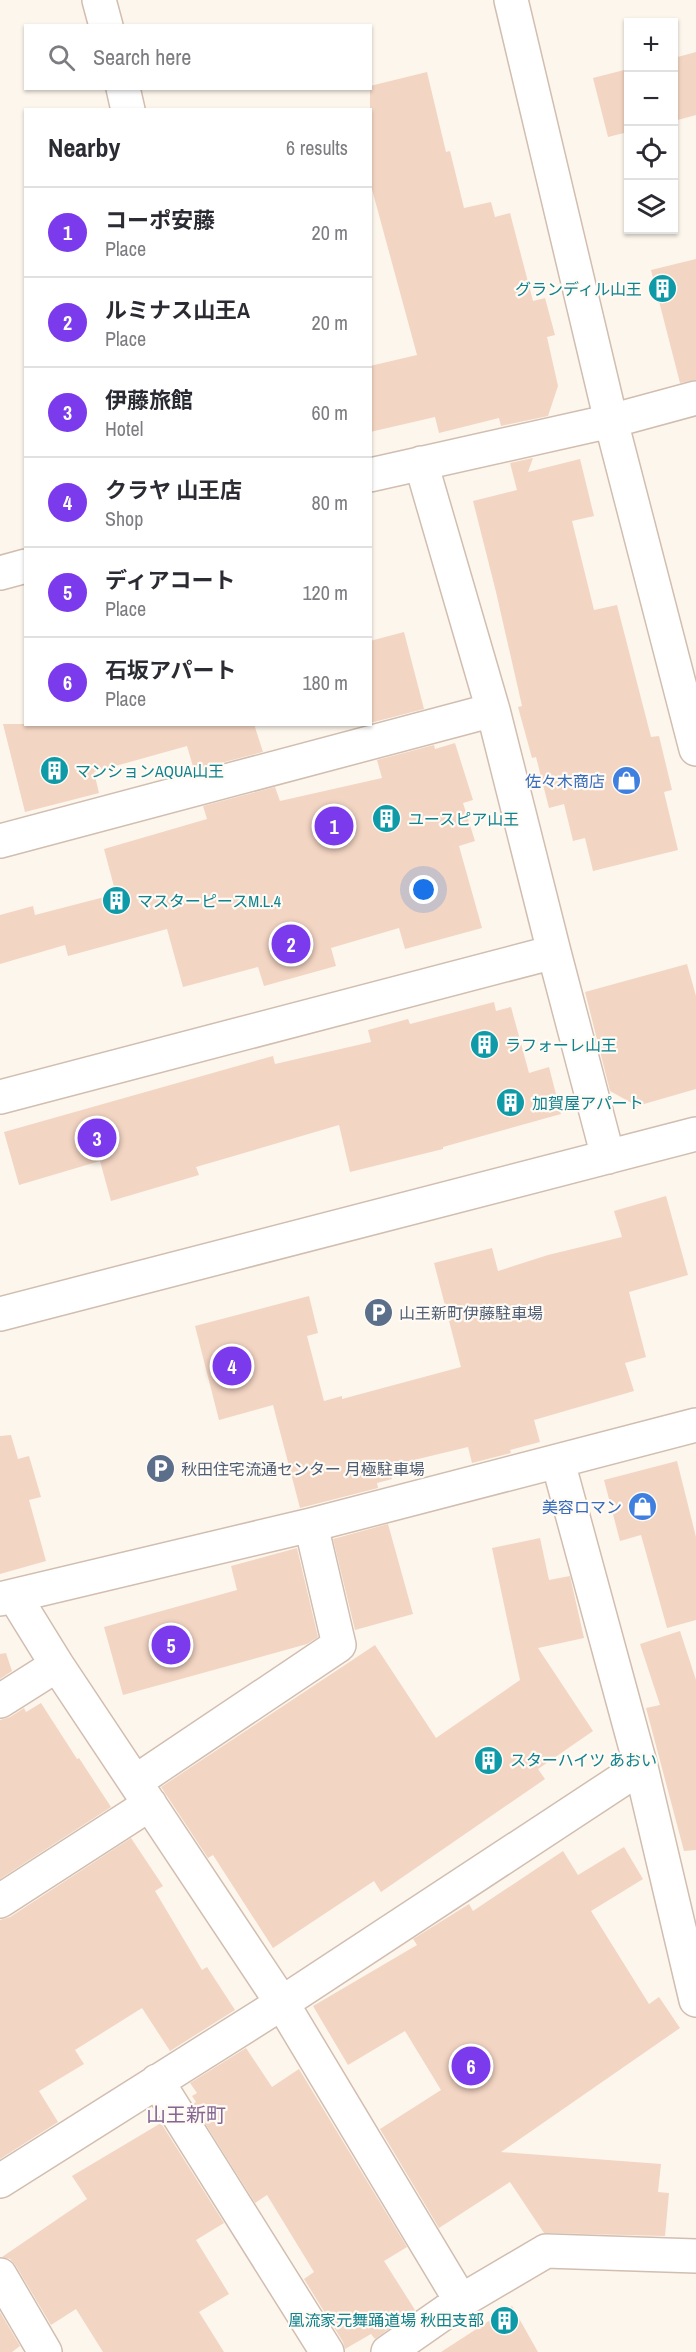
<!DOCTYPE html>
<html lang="en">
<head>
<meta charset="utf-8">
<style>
	:root { --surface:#fff; --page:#f7f7f7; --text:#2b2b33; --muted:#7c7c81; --line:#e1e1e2; --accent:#7c3aed }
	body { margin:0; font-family:"Archivo Narrow","Noto Sans JP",sans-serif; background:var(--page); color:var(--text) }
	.controls { position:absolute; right:18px; top:18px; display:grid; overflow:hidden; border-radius:0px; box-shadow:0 2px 4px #0004 }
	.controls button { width:54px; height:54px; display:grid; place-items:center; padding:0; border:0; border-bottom:2px solid var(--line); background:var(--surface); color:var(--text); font:30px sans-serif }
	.you { position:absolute; left:424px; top:890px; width:21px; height:21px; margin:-15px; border:4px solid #fff; border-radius:50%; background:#1a73e8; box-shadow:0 0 0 9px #1a73e833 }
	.badge { display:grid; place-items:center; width:39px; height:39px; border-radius:50%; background:var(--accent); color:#fff; font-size:20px; font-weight:700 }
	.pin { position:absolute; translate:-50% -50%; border:3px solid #fff; box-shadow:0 2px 6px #0006 }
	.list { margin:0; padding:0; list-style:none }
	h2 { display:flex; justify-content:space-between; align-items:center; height:78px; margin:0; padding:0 24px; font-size:26px }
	h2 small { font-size:20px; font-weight:400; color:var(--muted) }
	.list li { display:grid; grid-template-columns:39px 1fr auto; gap:18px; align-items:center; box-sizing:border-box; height:90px; padding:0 24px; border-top:2px solid var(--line) }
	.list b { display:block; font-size:22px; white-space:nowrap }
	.list p { margin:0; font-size:20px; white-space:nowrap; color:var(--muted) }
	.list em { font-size:20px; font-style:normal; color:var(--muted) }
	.icon { flex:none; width:33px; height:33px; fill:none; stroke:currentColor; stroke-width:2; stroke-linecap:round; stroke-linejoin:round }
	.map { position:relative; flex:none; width:696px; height:2352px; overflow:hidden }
	.search { position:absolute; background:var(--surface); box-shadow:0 2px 4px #0004; left:24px; top:24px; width:348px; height:66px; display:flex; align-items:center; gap:15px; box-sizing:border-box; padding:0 21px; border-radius:0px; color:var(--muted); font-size:22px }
	.panel { position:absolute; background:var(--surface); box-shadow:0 2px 4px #0004; left:24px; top:108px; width:348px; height:618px; border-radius:0px }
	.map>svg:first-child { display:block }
</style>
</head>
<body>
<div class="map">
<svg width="696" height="2352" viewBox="0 0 696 2352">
	<rect width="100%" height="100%" fill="#fdf6ec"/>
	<!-- building -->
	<path fill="#f3d5c3" d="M696,52V115L674,121V58Z
		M628,69V132L608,137L593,78Z
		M427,72L446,152L450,151L464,208L491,202L495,217L510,213L533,301L545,298L555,335L547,337L558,386L548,416L501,426L499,418L439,433L435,417L370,432V366L417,355L370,182V86Z
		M696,259V380L680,383L651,270Z
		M533,458L528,472L580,459L594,516L572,521L594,610L617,605L651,737L659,736L672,790L664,792L678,850L593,871L585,838L573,841L564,804L549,808L536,757L532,758L518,707L522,706L496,592L473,501L517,490L510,463Z
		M404,632L424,709L370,723V641Z
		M3,724H254L263,752L194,770L187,746L94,772L99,793L25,812Z
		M455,743L473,800L463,803L475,841L459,846L482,928L405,949L399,928L331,948L336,966L264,986L258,967L183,987L167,929L68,956L65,945L0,964V915L33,906L35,915L116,894L104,849L207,819L203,806L275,787L280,801L382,778L377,760L434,745L435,749Z
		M687,964L696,996V1089L637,1106L610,1091L585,992Z
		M494,1002L496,1011L511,1007L529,1073L549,1067L561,1114L443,1147V1149L350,1172L339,1125L196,1167L199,1175L111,1201L100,1161L19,1185L4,1132L273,1056L275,1064L371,1042L368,1030L408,1019L410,1024Z
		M666,1196L688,1275L629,1292L646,1357L625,1363L634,1391L534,1420L540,1442L510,1450L511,1453L472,1463L468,1447L389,1466L392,1479L377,1483L378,1488L300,1508L273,1405L219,1420L195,1326L309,1296L318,1333L307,1336L324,1401L342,1396V1399L461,1367L434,1263L492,1248L498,1271L548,1255L622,1237L614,1211Z
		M11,1435L18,1459L29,1456L41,1497L29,1500L46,1561L0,1574V1436Z
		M677,1461L696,1537V1620L667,1628L641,1535L620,1541L604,1480Z
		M388,1524L413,1614L355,1630L333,1539Z
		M540,1538L549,1580L570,1576L584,1638L538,1648L593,1731L538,1769L545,1779L381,1892L374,1881L273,1948L213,1855L208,1858L161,1787L375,1645L436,1738L520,1680L492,1548Z
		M297,1548L318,1637L307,1644L123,1695L104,1627L237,1590L231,1566Z
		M680,1631L696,1680V1850L684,1851L646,1708L660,1705L640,1644Z
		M6,1653L12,1671L0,1679V1654Z
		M41,1703L77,1759L79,1758L111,1807L0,1879V1720L10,1717L24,1708L26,1712Z
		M131,1838L163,1886L155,1891L202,1970L207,1967L235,2010L170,2051L142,2008L75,2050L84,2064L39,2091L58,2122L0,2159V1920L10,1917Z
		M624,1847L643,1879L591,1911L649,2004L659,1997L680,2028L501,2152L661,2164L658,2192L669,2193L665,2236L544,2233L510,2182L439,2228L380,2129L441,2090L405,2031L348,2065L313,2006L417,1945L413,1939L469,1904L473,1911L563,1851L578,1875Z
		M246,2048L272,2087L299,2069L407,2247L384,2261L415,2310L375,2339L371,2334L345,2349L343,2342L304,2279L314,2272L267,2195L255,2203L193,2104L196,2102L192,2096L197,2093L190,2083Z
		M161,2123L224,2223L196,2240L229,2294L199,2312L224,2352H103L76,2309L51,2325L16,2266L10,2259L2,2257L87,2199L72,2176Z
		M512,2306L538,2352H441Z
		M0,2312L20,2346L12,2352H0Z"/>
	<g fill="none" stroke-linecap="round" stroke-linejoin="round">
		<defs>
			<path id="minor" d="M99,0L106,26
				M511,0L611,421L696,749
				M123,88L128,110
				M421,463L493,710L554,952L608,1157
				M370,475L611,421L696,398
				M0,573L26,566
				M0,841L493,710
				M0,1097L554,952
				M0,1314L696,1134
				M558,1462L641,1767L696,2000
				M15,1597L57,1665L282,2003L461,2301
				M0,1599L311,1525L696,1425
				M0,1701L57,1665
				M135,1782L339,1645L311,1525
				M0,1901L150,1804
				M157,2081L327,2352
				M0,2181L282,2003L641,1767
				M0,2275L45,2352
				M388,2352L461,2301L546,2251L696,2256"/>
		</defs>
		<!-- minor casing -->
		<use href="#minor" stroke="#d1beb0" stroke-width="36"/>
		<!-- minor -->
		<use href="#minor" stroke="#fff" stroke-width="33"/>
	</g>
	<!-- icons -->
	<defs>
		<symbol id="building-disc" viewBox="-11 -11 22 22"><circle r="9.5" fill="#0f9aa8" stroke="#fffaf3"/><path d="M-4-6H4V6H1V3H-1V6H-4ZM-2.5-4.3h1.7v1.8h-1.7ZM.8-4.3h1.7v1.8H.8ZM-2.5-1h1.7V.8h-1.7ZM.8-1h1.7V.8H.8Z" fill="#fff"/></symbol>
		<symbol id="shop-disc" viewBox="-11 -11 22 22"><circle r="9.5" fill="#3f7fe0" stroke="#fffaf3"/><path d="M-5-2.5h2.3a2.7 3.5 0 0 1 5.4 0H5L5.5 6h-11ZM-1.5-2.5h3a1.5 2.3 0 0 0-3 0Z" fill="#fff"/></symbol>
		<symbol id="parking-disc" viewBox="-11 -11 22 22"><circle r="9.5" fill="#5c6f8a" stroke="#fffaf3"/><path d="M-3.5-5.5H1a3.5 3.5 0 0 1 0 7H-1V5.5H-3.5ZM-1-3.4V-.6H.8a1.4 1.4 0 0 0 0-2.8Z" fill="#fff"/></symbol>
	</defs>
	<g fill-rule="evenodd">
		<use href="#building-disc" x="646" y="272" width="33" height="33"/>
		<use href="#building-disc" x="38" y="754" width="33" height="33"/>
		<use href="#shop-disc" x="610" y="764" width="33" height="33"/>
		<use href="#building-disc" x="370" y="802" width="33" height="33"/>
		<use href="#building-disc" x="100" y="884" width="33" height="33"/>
		<use href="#building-disc" x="468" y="1028" width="33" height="33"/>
		<use href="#building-disc" x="494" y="1086" width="33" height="33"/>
		<use href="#parking-disc" x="362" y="1296" width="33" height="33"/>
		<use href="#parking-disc" x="144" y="1452" width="33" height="33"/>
		<use href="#shop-disc" x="626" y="1490" width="33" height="33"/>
		<use href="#building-disc" x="472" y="1744" width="33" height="33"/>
		<use href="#building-disc" x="488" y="2304" width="33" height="33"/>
	</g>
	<g text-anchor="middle" stroke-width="4.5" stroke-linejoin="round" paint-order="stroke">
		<!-- culture labels -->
		<g font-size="16" fill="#0d838f" stroke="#fffaf3" text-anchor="start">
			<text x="642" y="295" text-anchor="end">グランディル山王</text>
			<text x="75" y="777">マンションAQUA山王</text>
			<text x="408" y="825">ユースピア山王</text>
			<text x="137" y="907">マスターピースM.L.4</text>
			<text x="505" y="1051">ラフォーレ山王</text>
			<text x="532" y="1109">加賀屋アパート</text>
			<text x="510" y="1766">スターハイツ あおい</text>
			<text x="484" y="2326" text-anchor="end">凰流家元舞踊道場 秋田支部</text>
		</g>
		<!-- shop labels -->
		<g font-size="16" fill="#366cbe" stroke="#fffaf3" text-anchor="end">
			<text x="605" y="787">佐々木商店</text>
			<text x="622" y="1513">美容ロマン</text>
		</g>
		<!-- service labels -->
		<g font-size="16" fill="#4e5e75" stroke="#fffaf3" text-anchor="start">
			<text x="399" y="1319">山王新町伊藤駐車場</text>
			<text x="181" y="1475">秋田住宅流通センター 月極駐車場</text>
		</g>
		<!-- quarter labels -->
		<g font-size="20" fill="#846695" stroke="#fffaf3">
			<text x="186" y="2122">山王新町</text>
		</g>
	</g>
</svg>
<div class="controls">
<button>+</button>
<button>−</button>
<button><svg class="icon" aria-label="locate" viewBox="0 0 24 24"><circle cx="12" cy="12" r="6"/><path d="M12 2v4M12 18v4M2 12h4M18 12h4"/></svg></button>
<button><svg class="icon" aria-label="layers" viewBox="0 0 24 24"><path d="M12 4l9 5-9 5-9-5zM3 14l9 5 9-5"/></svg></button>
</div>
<div class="you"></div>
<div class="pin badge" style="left:334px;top:826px">1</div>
<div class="pin badge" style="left:291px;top:944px">2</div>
<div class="pin badge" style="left:97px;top:1138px">3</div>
<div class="pin badge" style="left:232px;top:1366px">4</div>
<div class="pin badge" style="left:171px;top:1645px">5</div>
<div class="pin badge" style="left:471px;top:2066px">6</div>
<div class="search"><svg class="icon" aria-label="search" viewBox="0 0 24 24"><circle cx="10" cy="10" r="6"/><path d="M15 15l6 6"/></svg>Search here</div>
<section class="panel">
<h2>Nearby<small>6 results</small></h2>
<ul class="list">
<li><span class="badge">1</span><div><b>コーポ安藤</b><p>Place</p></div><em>20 m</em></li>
<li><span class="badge">2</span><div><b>ルミナス山王A</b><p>Place</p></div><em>20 m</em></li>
<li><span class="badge">3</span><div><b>伊藤旅館</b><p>Hotel</p></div><em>60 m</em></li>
<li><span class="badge">4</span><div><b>クラヤ 山王店</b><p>Shop</p></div><em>80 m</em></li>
<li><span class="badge">5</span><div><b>ディアコート</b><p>Place</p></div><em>120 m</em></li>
<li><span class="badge">6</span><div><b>石坂アパート</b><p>Place</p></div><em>180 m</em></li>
</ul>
</section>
</div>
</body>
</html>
